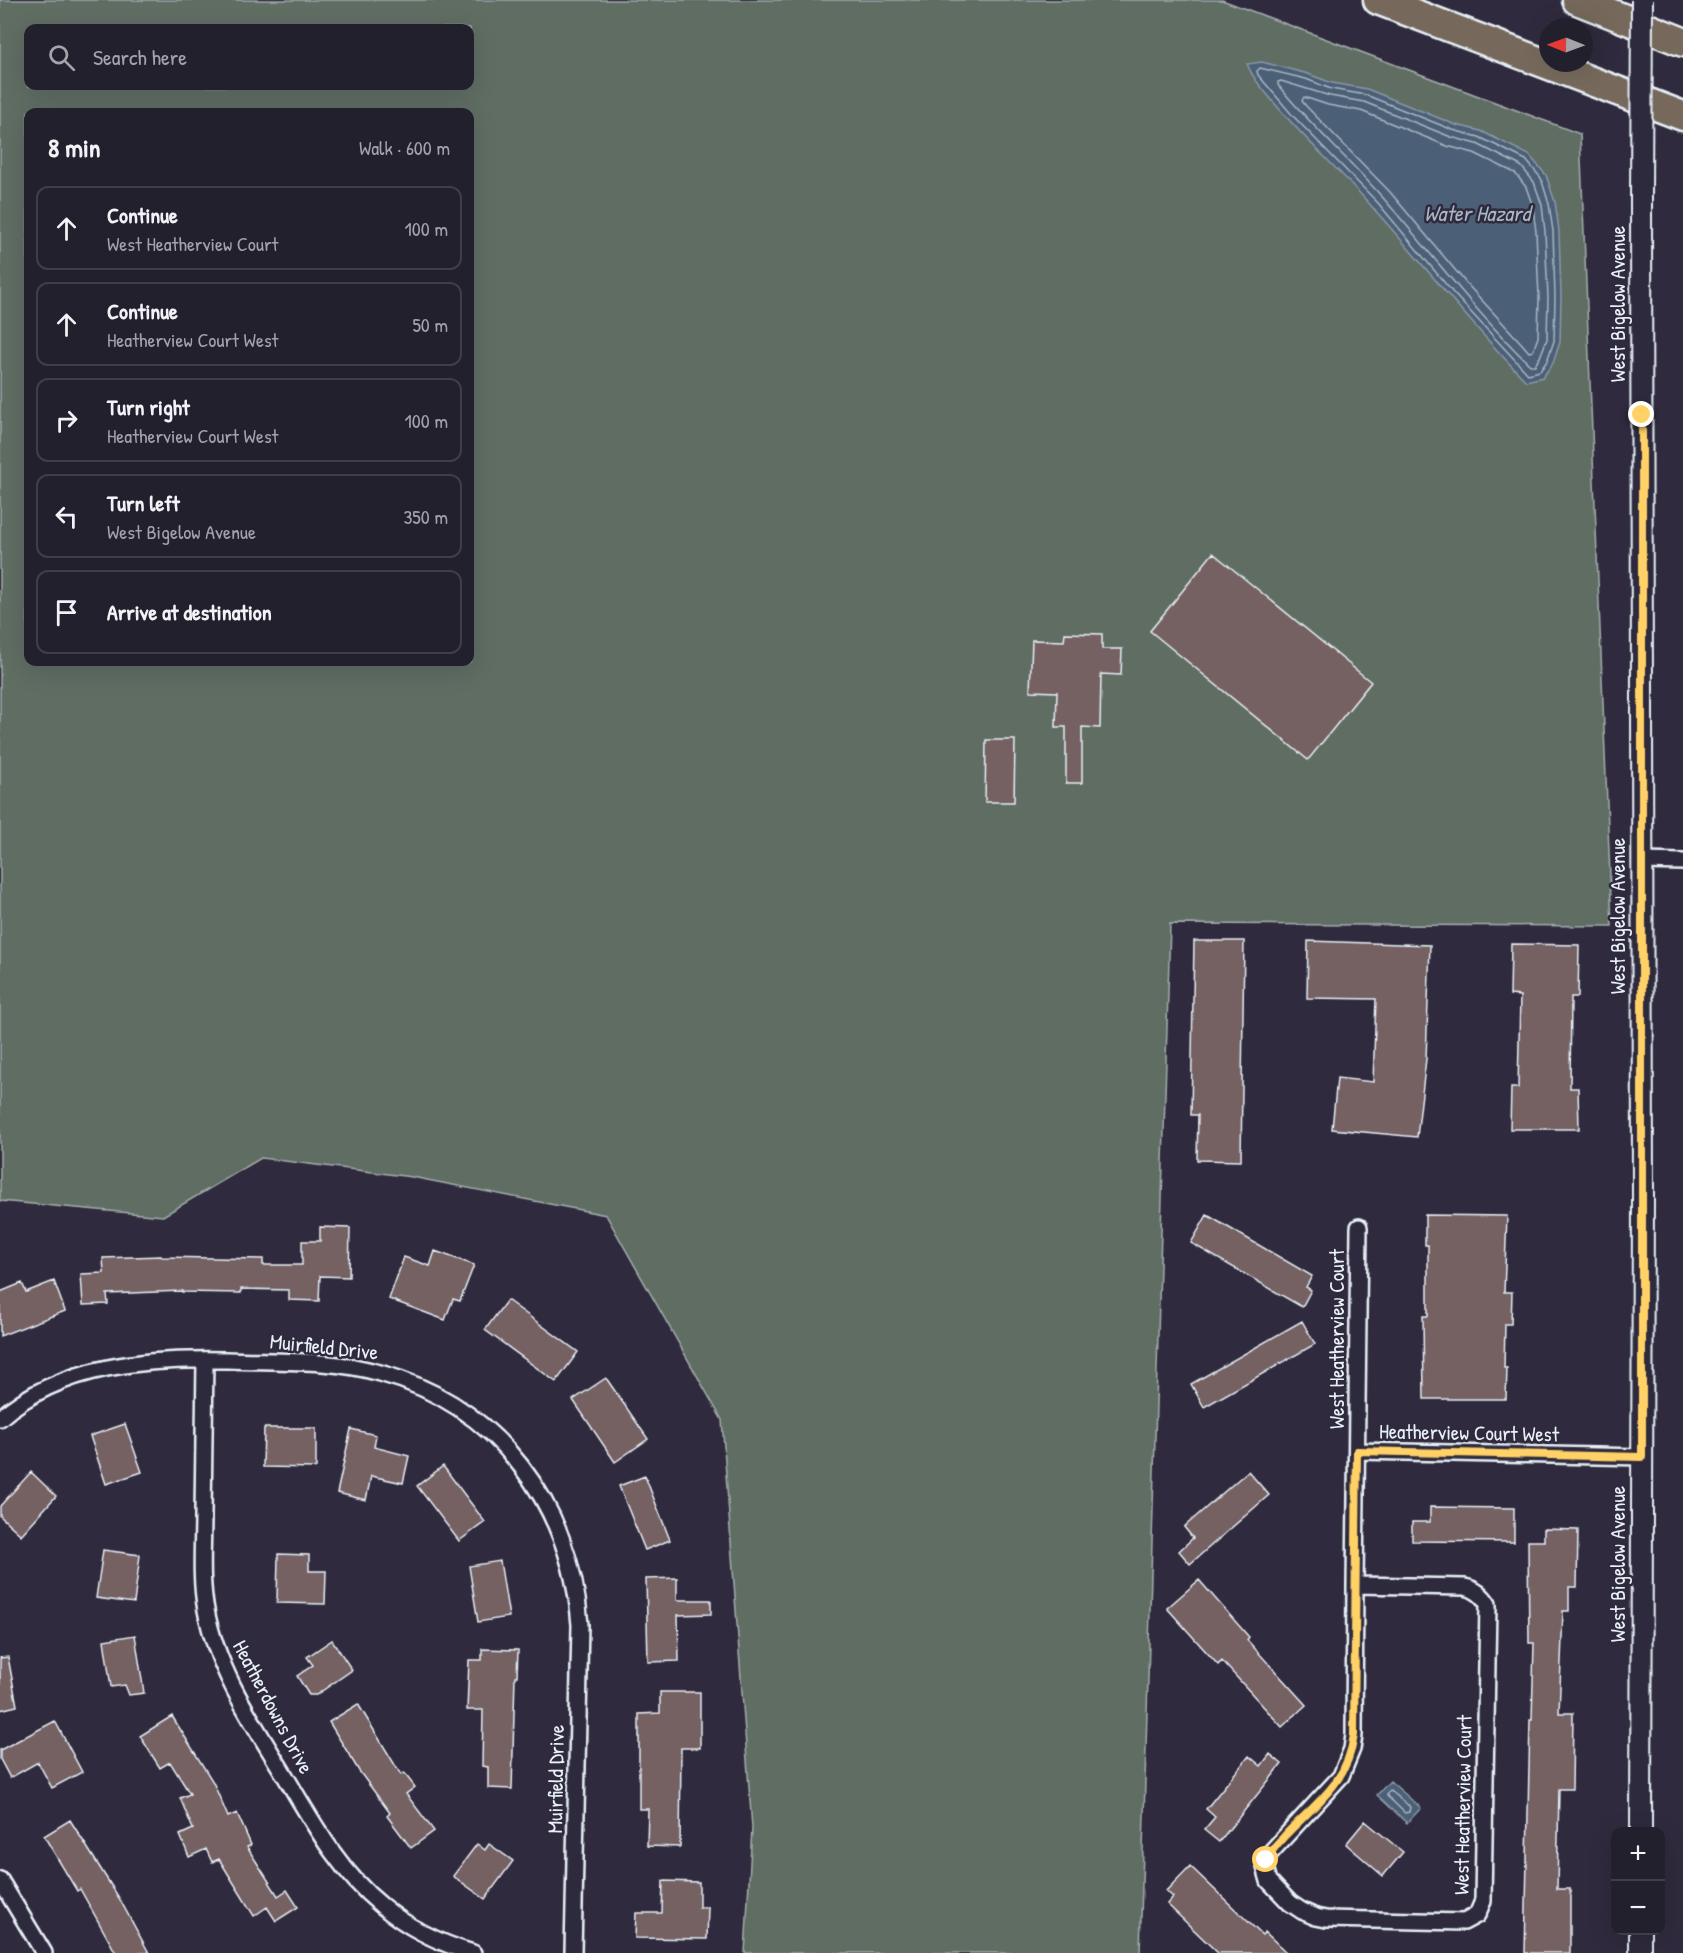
<!DOCTYPE html>
<html lang="en">
<head>
<meta charset="utf-8">
<style>
	:root { --surface:#23202e; --page:#2f2d3a; --text:#f1f3f6; --muted:#a3a3aa; --line:#403e4a }
	body { margin:0; font-family:"Patrick Hand",sans-serif; background:var(--page); color:var(--text) }
	.controls { position:absolute; right:18px; bottom:18px; display:grid; overflow:hidden; border-radius:12px; box-shadow:0 6px 24px #0002 }
	.controls button { width:54px; height:54px; display:grid; place-items:center; padding:0; border:0; border-bottom:2px solid var(--line); background:var(--surface); color:var(--text); font:30px sans-serif }
	.compass { position:absolute; left:1539px; top:18px; width:54px; height:54px; border-radius:50%; background:var(--surface); box-shadow:0 6px 24px #0002; rotate:271deg }
	.stop { position:absolute; width:18px; height:18px; margin:-14px; border:4px solid #ffd166; border-radius:50%; background:#fff }
	.stop.end { background:#ffd166; border-color:#fff; box-shadow:0 2px 6px #0008 }
	.list { margin:0; padding:0; list-style:none }
	h2 { display:flex; justify-content:space-between; align-items:center; height:78px; margin:0; padding:0 24px; font-size:26px }
	h2 small { font-size:20px; font-weight:400; color:var(--muted) }
	.list li { display:grid; grid-template-columns:39px 1fr auto; gap:18px; align-items:center; box-sizing:border-box; height:84px; margin:0 12px 12px; padding:0 12px; border:2px solid var(--line); border-radius:12px }
	.list b { display:block; font-size:22px; white-space:nowrap }
	.list p { margin:0; font-size:20px; white-space:nowrap; color:var(--muted) }
	.list em { font-size:20px; font-style:normal; color:var(--muted) }
	.icon { flex:none; width:33px; height:33px; fill:none; stroke:currentColor; stroke-width:2; stroke-linecap:round; stroke-linejoin:round }
	.map { position:relative; flex:none; width:1683px; height:1953px; overflow:hidden }
	.search { position:absolute; background:var(--surface); box-shadow:0 6px 24px #0002; left:24px; top:24px; width:450px; height:66px; display:flex; align-items:center; gap:15px; box-sizing:border-box; padding:0 21px; border-radius:12px; color:var(--muted); font-size:22px }
	.panel { position:absolute; background:var(--surface); box-shadow:0 6px 24px #0002; left:24px; top:108px; width:450px; height:558px; border-radius:12px }
	.map>svg:first-child { display:block }
</style>
</head>
<body>
<div class="map">
<svg width="1683" height="1953" viewBox="0 0 1683 1953">
	<rect width="100%" height="100%" fill="#2f2a3d"/>
	<filter id="ink" filterUnits="userSpaceOnUse"><feTurbulence type="fractalNoise" baseFrequency=".0167" numOctaves="2"/><feDisplacementMap in="SourceGraphic" scale="12" xChannelSelector="R" yChannelSelector="G"/><feConvolveMatrix kernelMatrix="1 2 1 2 8 2 1 2 1" color-interpolation-filters="sRGB"/></filter>
	<g filter="url(#ink)">
		<!-- green -->
		<path fill="#606d63" stroke="#a4afae" stroke-width="1.5" fill-rule="evenodd" d="M0,0H1222L1580,134L1612,926L1170,924L1140,1953H745L752,1828L722,1420L606,1215L412,1177L261,1158L163,1216L0,1201ZM28,28H470V86H28ZM28,112H470V662H28Z"/>
		<!-- water -->
		<path fill="#4b5f76" stroke="#8a99aa" stroke-width="1.5" d="M1262,62L1308,74L1332,83L1367,89L1456,125L1481,131L1529,155L1546,175L1555,202L1559,231L1561,297L1560,342L1553,363L1543,377L1526,381C1472,326 1425,266 1374,209C1343,173 1307,142 1276,105C1265,91 1254,81 1247,64Z
			M1390,1781L1421,1808L1407,1823L1377,1795Z"/>
		<g fill="none" stroke-linecap="round" stroke-linejoin="round">
			<!-- shore -->
			<path stroke="#a9b7c4" stroke-width="1.5" d="M1260,68L1306,79L1331,89L1366,95L1453,130L1479,137L1526,160L1541,178L1549,204L1553,231L1555,297L1554,341L1547,361L1540,371L1528,374L1454,294L1378,203L1294,117L1258,75L1257,71Z
				M1281,81L1330,96L1364,102L1451,137L1477,144L1521,166L1534,182L1542,205L1545,232L1548,297L1547,339L1540,357L1535,365H1530C1477,314 1433,255 1384,199C1350,160 1311,126 1278,85V82Z
				M1304,97L1328,105L1361,111L1447,146L1474,153L1515,173L1526,187L1533,207L1536,232L1539,297L1538,337L1533,351L1529,352L1523,345L1466,283L1390,192L1306,106L1302,101Z
				M1390,1790L1410,1807L1409,1812L1405,1813L1387,1796V1793Z"/>
		</g>
		<!-- building -->
		<path fill="#756162" stroke="#e8f1f8" stroke-width="1.5" d="M1213,553L1371,682L1308,760L1150,631Z
			M1065,633L1102,634V649H1122L1121,675L1101,674L1100,728L1082,727V783H1066V727H1056L1057,692L1030,691L1032,640L1064,641Z
			M986,740H1015L1014,802H985Z
			M1194,941H1244L1241,1161L1197,1160L1198,1115H1191Z
			M1308,941L1430,945L1426,1059L1417,1137L1332,1129L1337,1078L1373,1082L1376,999L1307,998Z
			M1511,944L1579,945L1578,997H1571L1570,1088H1578L1579,1129H1510L1511,1088H1518L1520,996L1510,995Z
			M1207,1215L1312,1276L1306,1287L1311,1290L1302,1307L1191,1243Z
			M1425,1215L1507,1216L1504,1292H1512L1511,1324H1505L1504,1368H1507L1506,1399H1424L1423,1316H1428V1245H1425Z
			M320,1227L350,1228L349,1277L320,1276L319,1301L289,1300V1290L241,1289V1293L182,1292V1291L107,1294L108,1304L83,1305L81,1274L104,1273L103,1258L161,1256L162,1257L263,1259V1265H302V1241H320Z
			M435,1251L474,1265L460,1301L453,1299L445,1320L389,1299L404,1257L430,1266Z
			M54,1281L65,1311L0,1336V1292L22,1283L26,1292Z
			M507,1300L578,1352L556,1382L485,1330Z
			M1302,1321L1315,1344L1204,1407L1191,1384Z
			M606,1378L648,1439L615,1462L573,1400Z
			M125,1424L142,1472L106,1484L90,1436Z
			M264,1428H316V1468L263,1467Z
			M351,1429L376,1435L374,1447L409,1456L403,1483L371,1476L366,1500L337,1493Z
			M443,1466L485,1522L459,1541L417,1486Z
			M1248,1471L1269,1495L1190,1564L1179,1551L1193,1538L1184,1527Z
			M31,1472L56,1496L21,1535L0,1516V1506Z
			M645,1476L670,1540L645,1550L619,1486Z
			M1430,1507L1514,1508V1542L1412,1541V1522H1430Z
			M1544,1529L1578,1530L1577,1587H1569V1611H1563L1559,1713H1573L1572,1789H1559L1557,1889H1570V1953H1525L1530,1720H1532L1534,1643H1529L1528,1541H1544Z
			M103,1550L140,1555L134,1603L96,1598Z
			M278,1554L309,1555V1571H326L325,1604L277,1603Z
			M500,1561L509,1617L478,1622L469,1566Z
			M677,1578V1600H711V1614L678,1615L679,1661L648,1662L646,1579Z
			M1199,1580L1249,1637L1247,1640L1306,1705L1282,1727L1222,1661L1218,1665L1167,1608Z
			M135,1635L144,1693L129,1695L125,1685L111,1687L104,1640Z
			M332,1640L352,1670L316,1695H309L297,1676L313,1665L307,1657Z
			M482,1649L518,1650L517,1676H515L512,1789L488,1788V1767L482,1766L483,1710H467L469,1660H482Z
			M8,1657L17,1706L0,1710V1658Z
			M660,1692H700V1748H681L680,1847L647,1846L648,1809H639V1714L660,1713Z
			M358,1704L401,1775L404,1773L415,1787L406,1794L434,1831L411,1848L387,1816L390,1813L359,1771L329,1722Z
			M172,1716L213,1782L228,1817L237,1813L251,1845L247,1847L278,1896L287,1890L298,1907L276,1921L267,1907L254,1916L219,1859L212,1862L206,1849L189,1857L180,1835L193,1829L180,1798L190,1794L170,1762L160,1768L140,1736Z
			M55,1721L82,1772L52,1788L38,1762L10,1778L0,1759V1750Z
			M1270,1754L1282,1764L1219,1842L1204,1830L1215,1817L1206,1809L1249,1756L1261,1766Z
			M70,1820L119,1898L149,1953H116L80,1889L77,1891L44,1836Z
			M1365,1821L1403,1852L1383,1876L1346,1844Z
			M477,1844L485,1850L489,1844L513,1861L485,1899L453,1876Z
			M1190,1866L1262,1935L1265,1932L1287,1953H1218L1167,1904L1173,1897L1166,1891Z
			M663,1881L699,1882V1907H708L707,1939L635,1938L636,1913H662Z"/>
		<g fill="none" stroke-linecap="round" stroke-linejoin="round">
			<defs>
				<path id="minor" d="M1642,861L1683,862
					M205,1360C204,1411 204,1463 203,1515C203,1546 200,1579 206,1610C217,1670 253,1723 284,1774C312,1821 338,1870 381,1905C408,1928 439,1943 473,1953
					M0,1418C62,1364 149,1358 227,1360C278,1362 331,1359 380,1373C498,1405 571,1505 580,1625L573,1953
					M1357,1451L1642,1457
					M1355,1585L1465,1587C1475,1589 1482,1594 1488,1604L1483,1901L1477,1915L1464,1922L1326,1919L1316,1917L1302,1911L1290,1903L1269,1881L1265,1867L1266,1860L1270,1853L1341,1776L1352,1749L1354,1735Z
					M1355,1585L1359,1227
					M0,1880L44,1953"/>
				<path id="tertiary" d="M1641,1832L1643,1197L1641,199
					M1640,1953V1930"/>
				<path id="motorway" d="M1378,0L1683,116
					M1577,0L1683,42"/>
			</defs>
			<!-- minor casing -->
			<use href="#minor" stroke="#e8f1f8" stroke-width="20"/>
			<!-- tertiary casing -->
			<use href="#tertiary" stroke="#e8f1f8" stroke-width="24"/>
			<!-- motorway casing -->
			<use href="#motorway" stroke="#e8f1f8" stroke-width="33"/>
			<!-- minor -->
			<use href="#minor" stroke="#2f2a3d" stroke-width="15"/>
			<!-- tertiary -->
			<use href="#tertiary" stroke="#2f2a3d" stroke-width="20"/>
			<!-- motorway -->
			<use href="#motorway" stroke="#76695c" stroke-width="28"/>
			<defs>
				<path id="tertiary-bridge" d="M1641,199L1642,0"/>
			</defs>
			<!-- tertiary-bridge casing -->
			<use href="#tertiary-bridge" stroke="#e8f1f8" stroke-width="24" stroke-linecap="butt"/>
			<!-- tertiary-bridge -->
			<use href="#tertiary-bridge" stroke="#2f2a3d" stroke-width="20"/>
		</g>
	</g>
	<g fill="none" stroke-linecap="round" stroke-linejoin="round" filter="url(#ink)">
		<!-- route -->
		<path stroke="#ffd166" stroke-width="8" d="M1266,1860C1295,1813 1346,1797 1354,1735L1357,1451L1642,1457V415"/>
	</g>
	<g text-anchor="middle" stroke-width="5" stroke-linejoin="round" paint-order="stroke">
		<!-- street labels -->
		<g font-size="21" fill="#e8f1f8" stroke="#2f2a3d">
			<text transform="translate(1618 304) rotate(-90)" y="7">West Bigelow Avenue</text>
			<text transform="translate(1618 916) rotate(-90)" y="7">West Bigelow Avenue</text>
			<text transform="translate(1337 1339) rotate(-90)" y="7">West Heatherview Court</text>
			<text transform="translate(324 1347) rotate(6)" y="7">Muirfield Drive</text>
			<text transform="translate(1469 1433) rotate(1)" y="7">Heatherview Court West</text>
			<text transform="translate(1618 1564) rotate(-90)" y="7">West Bigelow Avenue</text>
			<text transform="translate(273 1707) rotate(62)" y="7">Heatherdowns Drive</text>
			<text transform="translate(556 1779) rotate(-89)" y="7">Muirfield Drive</text>
			<text transform="translate(1463 1805) rotate(-89)" y="7">West Heatherview Court</text>
		</g>
		<!-- water labels -->
		<g font-size="22" font-style="italic" fill="#a9b7c4" stroke="#2f2a3d">
			<text x="1477" y="221">Water Hazard</text>
		</g>
	</g>
</svg>
<div class="controls">
<button>+</button>
<button>−</button>
</div>
<svg class="compass" viewBox="-18 -18 36 36"><path d="M0-13l5 13h-10z" fill="#e53935"/><path d="M0 13l5-13h-10z" fill="#a3a3aa"/></svg>
<div class="stop" style="left:1266px;top:1860px"></div>
<div class="stop end" style="left:1642px;top:415px"></div>
<div class="search"><svg class="icon" aria-label="search" viewBox="0 0 24 24"><circle cx="10" cy="10" r="6"/><path d="M15 15l6 6"/></svg>Search here</div>
<section class="panel">
<h2>8 min<small>Walk · 600 m</small></h2>
<ul class="list">
<li><svg class="icon" aria-label="ahead" viewBox="0 0 24 24"><path d="M12 20V5M6 11l6-6 6 6"/></svg><div><b>Continue</b><p>West Heatherview Court</p></div><em>100 m</em></li>
<li><svg class="icon" aria-label="ahead" viewBox="0 0 24 24"><path d="M12 20V5M6 11l6-6 6 6"/></svg><div><b>Continue</b><p>Heatherview Court West</p></div><em>50 m</em></li>
<li><svg class="icon" aria-label="right" viewBox="0 0 24 24"><path d="M7 20v-9h11M14 6l5 5-5 5"/></svg><div><b>Turn right</b><p>Heatherview Court West</p></div><em>100 m</em></li>
<li><svg class="icon" aria-label="left" viewBox="0 0 24 24"><path d="M17 20v-9H6M10 6l-5 5 5 5"/></svg><div><b>Turn left</b><p>West Bigelow Avenue</p></div><em>350 m</em></li>
<li><svg class="icon" aria-label="arrive" viewBox="0 0 24 24"><path d="M6 21V4h12l-3 4 3 4H6"/></svg><div><b>Arrive at destination</b></div></li>
</ul>
</section>
</div>
</body>
</html>
